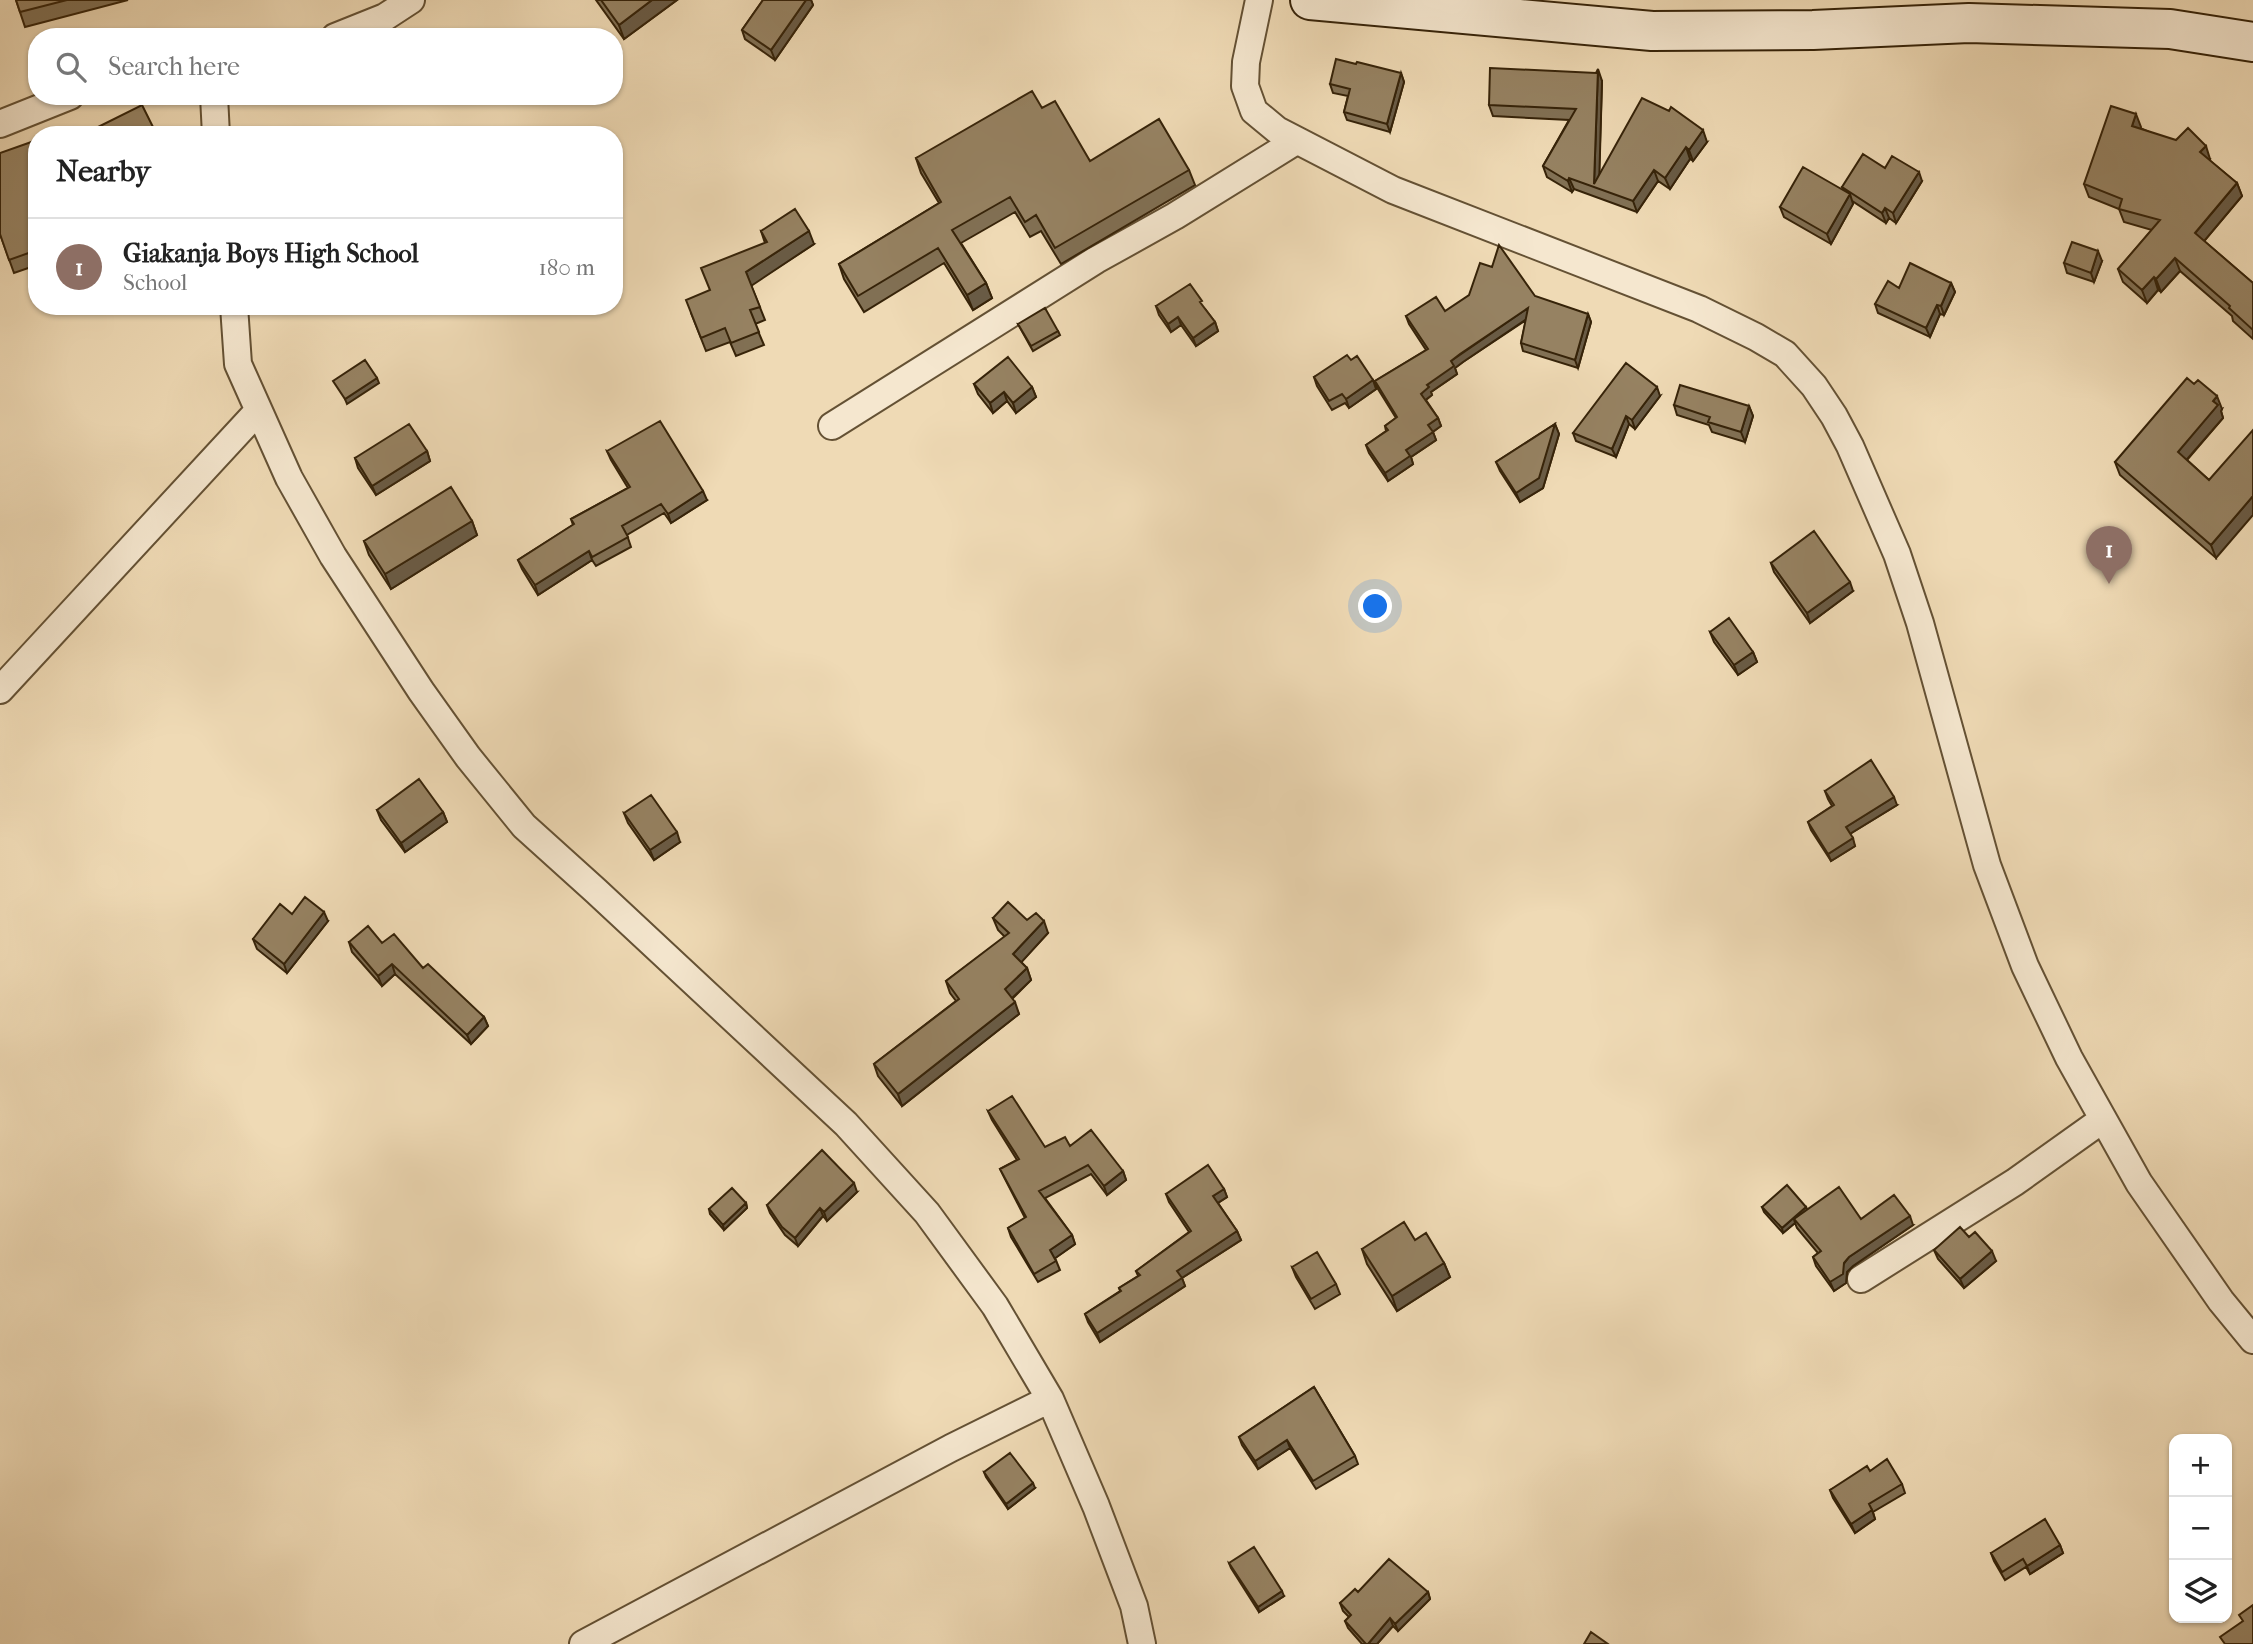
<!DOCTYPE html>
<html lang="en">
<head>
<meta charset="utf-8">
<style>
	:root { --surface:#fff; --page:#f2f2f2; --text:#222; --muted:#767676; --line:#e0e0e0; --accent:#b45309 }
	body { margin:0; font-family:"IM FELL French Canon",serif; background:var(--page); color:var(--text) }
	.controls { position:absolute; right:21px; bottom:21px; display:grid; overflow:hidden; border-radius:14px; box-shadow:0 2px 5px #0004 }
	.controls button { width:63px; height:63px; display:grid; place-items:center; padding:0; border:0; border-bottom:2px solid var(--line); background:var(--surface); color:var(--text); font:35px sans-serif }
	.you { position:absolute; left:1376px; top:607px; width:24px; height:24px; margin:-18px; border:5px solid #fff; border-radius:50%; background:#1a73e8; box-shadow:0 0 0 10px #1a73e833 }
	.badge { display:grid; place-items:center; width:46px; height:46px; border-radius:50%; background:var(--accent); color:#fff; font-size:23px; font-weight:700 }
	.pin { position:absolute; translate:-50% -58px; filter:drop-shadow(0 2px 4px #0008) }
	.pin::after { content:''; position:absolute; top:37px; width:24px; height:21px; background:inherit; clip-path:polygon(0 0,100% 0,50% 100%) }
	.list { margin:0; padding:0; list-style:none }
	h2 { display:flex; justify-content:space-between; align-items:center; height:91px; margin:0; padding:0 28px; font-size:30px }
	h2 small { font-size:23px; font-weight:400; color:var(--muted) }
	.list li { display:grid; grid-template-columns:46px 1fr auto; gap:21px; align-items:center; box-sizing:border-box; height:98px; padding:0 28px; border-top:2px solid var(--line) }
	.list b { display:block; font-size:26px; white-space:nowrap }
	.list p { margin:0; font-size:23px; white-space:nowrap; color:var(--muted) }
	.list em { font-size:23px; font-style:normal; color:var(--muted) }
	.icon { flex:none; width:38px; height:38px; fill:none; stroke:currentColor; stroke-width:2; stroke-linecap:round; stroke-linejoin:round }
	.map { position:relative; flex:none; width:2253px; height:1644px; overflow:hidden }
	.search { position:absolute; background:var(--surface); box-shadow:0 2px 5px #0004; left:28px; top:28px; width:595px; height:77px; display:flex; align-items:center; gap:18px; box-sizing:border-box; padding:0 24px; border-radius:28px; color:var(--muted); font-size:26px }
	.panel { position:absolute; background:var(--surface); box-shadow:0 2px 5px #0004; left:28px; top:126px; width:595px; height:189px; border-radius:28px }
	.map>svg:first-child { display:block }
</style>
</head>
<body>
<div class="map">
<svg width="2253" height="1644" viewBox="0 0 2253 1644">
	<rect width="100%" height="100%" fill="#efdab5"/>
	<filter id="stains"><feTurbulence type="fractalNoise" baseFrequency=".00286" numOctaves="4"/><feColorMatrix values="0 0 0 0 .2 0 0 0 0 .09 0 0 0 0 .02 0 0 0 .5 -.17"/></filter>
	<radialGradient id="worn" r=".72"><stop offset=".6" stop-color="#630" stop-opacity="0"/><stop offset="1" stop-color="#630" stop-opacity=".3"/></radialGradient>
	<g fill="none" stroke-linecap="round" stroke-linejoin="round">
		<defs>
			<path id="minor" d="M1259,0L1246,62L1245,86L1254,111L1277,130L1393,190L1699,309L1756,337L1785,354L1814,386L1834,416L1850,446L1897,554L1920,623L1987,865L2025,966L2069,1058L2139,1183L2221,1301L2253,1340
				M335,37L385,17L411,0
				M214,96L216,135
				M0,124L70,96
				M234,306L238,364L289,478L333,556L421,691L468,757L524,826L596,891L846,1124L927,1213L995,1306L1050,1399L1096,1506L1134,1606L1142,1644
				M832,426L1096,260L1175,216L1296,141
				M0,690L258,411
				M1861,1279L2015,1182L2102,1120
				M583,1644L951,1448L1050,1399"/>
			<path id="secondary" d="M1310,0L1652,31L1813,30L1969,23L2170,29L2253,42"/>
		</defs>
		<!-- minor casing -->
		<use href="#minor" stroke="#645134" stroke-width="30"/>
		<!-- secondary casing -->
		<use href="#secondary" stroke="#362309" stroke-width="42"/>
		<!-- minor -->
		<use href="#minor" stroke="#f5e7cf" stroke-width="26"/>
		<!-- secondary -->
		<use href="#secondary" stroke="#f5e7cf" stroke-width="38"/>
	</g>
	<!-- wall -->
	<path fill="#817054" stroke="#362309" stroke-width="2" d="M16,0H128L25,27Z
		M596,0H677L624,39Z
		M763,0H811L813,5L775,60L745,39L742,30Z
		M1401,73L1404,82L1390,132L1347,120L1344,112L1348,96L1333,93L1330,84Z
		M1602,81L1599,175L1707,142L1693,161L1690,159L1670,189L1658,181L1637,212L1574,189L1572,192L1547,177L1543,166L1569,120L1493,116L1489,105Z
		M1042,108L1090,161L1189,170L1195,185L1061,264L1041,231L1030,237L1015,212L961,243L986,283L992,298L973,310L944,263L864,312L844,279L839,264L939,203L921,173L916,158Z
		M2141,127L2140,128L2210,159L2209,160L2237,183L2242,196L2204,241L2253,283V339L2233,321L2232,316L2180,271L2161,292L2158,290L2147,303L2123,282L2118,269L2152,230L2124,222L2119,209L2089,197L2084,184Z
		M37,140V265L14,273L0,234Z
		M1885,168L1922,181L1896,223L1889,218L1886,223L1852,201L1853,204L1831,244L1784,217L1780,207L1844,191L1842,187Z
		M761,231L814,244L751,285L765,320L755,324L764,345L736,356L730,342L706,351L691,313L710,291L765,243Z
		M2102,261L2094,282L2067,273L2064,263Z
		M1951,283L1955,292L1944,315L1940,314L1930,337L1878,313L1875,304L1899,288Z
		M1156,306L1205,309L1215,322L1218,331L1196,346L1181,325L1171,332L1159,315Z
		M1445,311L1588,314L1591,322L1578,368L1523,351L1521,343L1526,320L1463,362L1455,368L1457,374L1431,392L1432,395L1426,400L1438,418L1441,426L1433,432L1436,440L1411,457L1413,464L1388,481L1369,453L1366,445L1386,431L1385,426L1396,418L1378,389L1375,381L1426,350L1409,324L1406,316Z
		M1018,324L1058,331L1060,335L1033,351Z
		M1351,360L1373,380L1376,389L1349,408L1345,403L1332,410L1317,386L1314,377Z
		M974,384L1032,387L1036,397L1016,413L1007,401L993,413L978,394Z
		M1660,396L1635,429L1629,424L1616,457L1576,441L1573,433Z
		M1674,405L1749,406L1753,416L1745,442L1712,432L1709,425L1677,415Z
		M2222,409L2221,411L2223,418L2187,460L2209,480L2216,558L2120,475L2115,462Z
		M1555,424L1559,434L1543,488L1520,502L1500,471L1496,462Z
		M427,451L430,461L376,495L358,468L355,458Z
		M607,451L707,500L671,523L664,513L627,535L631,547L596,566L592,560L538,595L522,569L518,560L573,525L571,519L628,488L611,460Z
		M472,521L477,535L391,589L369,555L364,541Z
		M1771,563L1853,591L1810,623L1774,572Z
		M1710,632L1753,652L1757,662L1738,675L1714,642Z
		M1825,791L1897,805L1850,834L1855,846L1831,861L1811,830L1808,822L1832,806L1828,799Z
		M377,810L443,812L447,822L405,852L381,820Z
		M624,813L680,842L654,860L628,823Z
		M292,914L328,921L287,973L257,949L253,939Z
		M993,918L1027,920L1048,933L1021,962L1027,968L1031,980L1012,999L1019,1014L902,1106L878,1076L874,1064L956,1001L950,993L946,981L1005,937L998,930Z
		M349,942L382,943L423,968L484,1017L488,1026L471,1044L395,974L382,986L352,952Z
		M988,1111L1045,1147L1070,1146L1123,1171L1126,1180L1107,1195L1091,1174L1045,1198L1072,1235L1075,1244L1055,1258L1060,1270L1038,1282L1011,1237L1008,1228L1025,1218L1004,1177L1000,1169L1017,1160L992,1120Z
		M1224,1189L1227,1197L1218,1203L1237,1231L1241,1240L1182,1278L1185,1286L1100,1342L1088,1322L1085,1314L1120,1291L1119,1288L1138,1276L1136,1271L1189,1232L1169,1202L1166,1194Z
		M857,1192L827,1221L823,1216L798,1246L785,1235L770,1213L767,1205Z
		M746,1203L747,1208L724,1230L710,1214L709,1209Z
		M1762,1207H1806L1807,1210L1861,1219L1913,1225L1853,1266L1847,1272L1846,1283L1834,1291L1816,1266L1813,1257L1818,1253L1797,1228L1795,1223L1783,1233L1764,1212Z
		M1969,1237L1996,1261L1964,1288L1938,1259L1934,1250Z
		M1415,1240L1444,1263L1450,1277L1397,1311L1367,1264L1362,1249Z
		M1292,1267L1336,1284L1340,1294L1315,1309L1296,1277Z
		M1314,1387L1355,1456L1358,1464L1316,1489L1290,1448L1258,1469L1242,1445L1239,1437Z
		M1870,1471L1902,1484L1905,1493L1873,1512L1875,1519L1855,1533L1833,1498L1830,1490Z
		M984,1472L1035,1488L1008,1509L986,1477Z
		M2060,1545L2063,1553L2030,1574L2026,1567L2005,1580L1994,1561L1991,1553Z
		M1229,1563L1284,1596L1259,1612L1231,1568Z
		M1358,1592H1428L1430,1599L1398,1631L1393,1626L1377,1644H1362L1348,1628L1345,1621L1349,1617L1343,1611L1340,1603Z"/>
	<!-- shaded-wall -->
	<path fill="#695b45" stroke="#362309" stroke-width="2" d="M652,0H677L624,39L619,25Z
		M806,0H811L813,5L775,60L771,50Z
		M1598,69L1602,81L1599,188L1594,184Z
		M1401,73L1404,82L1390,132L1387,124Z
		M2136,114L2141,127L2137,139L2132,126Z
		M1703,130L1707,142L1693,161L1689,150Z
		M2206,146L2210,159L2204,165L2200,152Z
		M1686,147L1690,159L1670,189L1665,178Z
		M1654,170L1658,181L1637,212L1633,201Z
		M1919,172L1922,181L1896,223L1893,213Z
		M1569,178L1574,189L1572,192L1568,181Z
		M2237,183L2242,196L2200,246L2195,233Z
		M1850,194L1853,204L1831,244L1827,234Z
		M1885,208L1889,218L1886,223L1882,213Z
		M809,231L814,244L751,286L746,272Z
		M2098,251L2102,261L2094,282L2091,273Z
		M2175,258L2180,271L2161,292L2156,279Z
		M2154,277L2158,290L2147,303L2142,290Z
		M986,283L992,298L973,310L967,295Z
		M1951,283L1955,292L1944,315L1941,306Z
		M1937,305L1940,314L1930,337L1926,328Z
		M1528,308L1531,316L1463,362L1455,368L1457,374L1431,392L1432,395L1424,401L1421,394L1427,385L1451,361Z
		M1588,314L1591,322L1578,368L1575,360Z
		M1178,317L1181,325L1171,332L1168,324Z
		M1215,322L1218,331L1196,346L1193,338Z
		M377,378L379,383L347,404L345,399Z
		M1373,380L1376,389L1349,408L1346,399Z
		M1032,387L1036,397L1016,413L1013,403Z
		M1657,387L1660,396L1635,429L1632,420Z
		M1004,392L1007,401L993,413L990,403Z
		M2217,396L2222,409L2221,411L2223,418L2182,465L2178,452Z
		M1749,406L1753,416L1745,442L1741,432Z
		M1626,416L1629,424L1616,457L1612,449Z
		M1438,418L1441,426L1431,433L1428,425Z
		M1555,424L1559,434L1543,488L1520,502L1516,493Z
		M1433,432L1436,440L1411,457L1413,464L1388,481L1385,473L1406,450Z
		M427,451L430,461L376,495L372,486Z
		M703,491L707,500L671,523L668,514Z
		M2253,496V515L2216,558L2211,545Z
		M472,521L477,535L391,589L385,574Z
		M589,551L592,560L538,595L535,585Z
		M1850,582L1853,591L1810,623L1807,613Z
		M1753,652L1757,662L1738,675L1734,665Z
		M1894,797L1897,805L1848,835L1846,827Z
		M443,812L447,822L405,852L401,843Z
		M677,832L680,842L654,860L650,850Z
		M1853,838L1855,846L1831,861L1828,854Z
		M324,912L328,921L287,973L284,964Z
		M1044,921L1048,933L1018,966L1013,954Z
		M392,964L395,974L382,986L378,976Z
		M1027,968L1031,980L1009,1001L1005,989Z
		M1015,1002L1019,1014L902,1106L898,1094Z
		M484,1017L488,1026L471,1044L467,1035Z
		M1123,1171L1126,1180L1107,1195L1104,1186Z
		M854,1183L857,1192L827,1221L824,1212Z
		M1224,1189L1227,1197L1216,1204L1213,1196Z
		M746,1203L747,1208L724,1230L723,1225Z
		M1806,1207L1808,1212L1794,1219L1795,1223L1783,1233L1782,1228Z
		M820,1208L823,1216L798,1246L795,1238Z
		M1910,1216L1913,1225L1853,1266L1847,1272L1846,1283L1834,1291L1830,1282L1849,1257Z
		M1237,1231L1241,1240L1182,1278L1185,1286L1100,1342L1097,1333L1177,1271Z
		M1072,1235L1075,1244L1054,1259L1050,1250Z
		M1992,1251L1996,1261L1964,1288L1960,1279Z
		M1444,1263L1450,1277L1397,1311L1392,1296Z
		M1287,1440L1290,1448L1258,1469L1255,1461Z
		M1033,1483L1035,1488L1008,1509L1006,1504Z
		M1872,1510L1875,1519L1855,1533L1851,1524Z
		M2060,1545L2063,1553L2030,1574L2027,1566Z
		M1282,1591L1284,1596L1259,1612L1258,1607Z
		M1428,1592L1430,1599L1398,1631L1395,1624Z
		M1390,1618L1393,1626L1377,1644H1368Z"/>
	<!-- building -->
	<path fill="#968262" stroke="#362309" stroke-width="2" d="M16,0H67L20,12Z
		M601,0H652L619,25Z
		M763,0H806L771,50L742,30Z
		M1336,59L1356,64L1357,62L1401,73L1387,124L1344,112L1350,89L1330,84Z
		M1490,68L1596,73L1598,69L1594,184L1642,98L1669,111L1671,107L1703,130L1689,150L1686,147L1665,178L1654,170L1633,201L1569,178L1568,181L1543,166L1576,109L1489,105Z
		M1032,91L1042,108L1055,101L1090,161L1159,119L1189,170L1055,248L1036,215L1025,222L1010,197L952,230L986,283L967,295L938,248L858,296L839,264L941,202L916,158Z
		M142,105L157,135H82Z
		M2111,106L2136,114L2132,126L2176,140L2188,128L2206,146L2200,152L2237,183L2195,233L2253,283V330L2229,308L2230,306L2175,258L2156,279L2154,277L2142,290L2118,269L2160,220L2119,209L2122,199L2084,184Z
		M65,130L66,135H52Z
		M37,140V250L9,260L0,234V153Z
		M1863,154L1885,168L1892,156L1919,172L1893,213L1885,208L1882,213L1842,187Z
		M1803,167L1850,194L1827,234L1780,207Z
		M795,209L809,231L746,272L760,307L750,310L759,332L731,343L725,328L701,338L686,300L710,290L701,268L767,242L761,231Z
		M2072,242L2098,251L2091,273L2064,263Z
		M1499,245L1535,296L1588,314L1575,360L1521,343L1528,308L1460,354L1451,361L1454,366L1427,385L1429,387L1421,394L1438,418L1428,425L1433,432L1406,450L1410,456L1385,473L1366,445L1388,430L1385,426L1397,417L1375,381L1428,349L1406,316L1436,297L1445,311L1469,295L1480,263L1492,267Z
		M1910,263L1951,283L1941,306L1937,305L1926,328L1875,304L1888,281L1899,288Z
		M1190,284L1202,301L1200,302L1215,322L1193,338L1178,317L1168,324L1156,306Z
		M1045,308L1058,331L1031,346L1018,324Z
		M1347,355L1351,360L1357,356L1373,380L1346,399L1342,394L1329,401L1314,377Z
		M1008,357L1032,387L1013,403L1004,392L990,403L974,384Z
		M365,360L377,378L345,399L333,381Z
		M1626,363L1657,387L1632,420L1626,416L1612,449L1573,433Z
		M2187,378L2194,384L2198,380L2217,396L2213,401L2218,405L2178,452L2209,480L2253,430V496L2211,545L2115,462Z
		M1680,385L1749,406L1741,432L1708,422L1710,417L1674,405Z
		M660,421L703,491L668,514L661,504L622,526L628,537L592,557L589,551L535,585L518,560L574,524L571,519L630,487L607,451Z
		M409,424L427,451L372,486L355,458Z
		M1555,424L1539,478L1516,493L1496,462Z
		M451,487L472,521L385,574L364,541Z
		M1814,531L1850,582L1807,613L1771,563Z
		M1729,618L1753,652L1734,665L1710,632Z
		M1871,760L1894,797L1846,827L1853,838L1828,854L1808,822L1834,805L1825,791Z
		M419,779L443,812L401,843L377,810Z
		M651,795L677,832L650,850L624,813Z
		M305,897L324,912L284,964L253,939L280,904L292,914Z
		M1008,902L1027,920L1036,913L1044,921L1013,954L1027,968L1005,989L1015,1002L898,1094L874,1064L959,999L946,981L1009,933L993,918Z
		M368,926L382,943L394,934L423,968L428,964L484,1017L467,1035L392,964L378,976L349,942Z
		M1012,1096L1045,1147L1065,1137L1070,1146L1091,1130L1123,1171L1104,1186L1088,1165L1039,1191L1072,1235L1050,1250L1056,1261L1034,1274L1008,1228L1026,1217L1000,1169L1019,1159L988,1111Z
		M822,1150L854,1183L824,1212L820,1208L795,1238L782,1227L767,1205Z
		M1208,1165L1224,1189L1213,1196L1237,1231L1177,1271L1182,1278L1097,1333L1085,1314L1121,1291L1119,1288L1140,1275L1136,1271L1191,1231L1166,1194Z
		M1787,1185L1806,1207L1782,1228L1762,1207Z
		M1839,1187L1861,1219L1894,1195L1910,1216L1849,1257L1844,1263L1843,1274L1830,1282L1813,1257L1821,1251L1794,1219Z
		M732,1188L746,1203L723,1225L709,1209Z
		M1404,1222L1415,1240L1426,1233L1444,1263L1392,1296L1362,1249Z
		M1960,1227L1969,1237L1975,1232L1992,1251L1960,1279L1934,1250Z
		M1317,1252L1336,1284L1311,1299L1292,1267Z
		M1314,1387L1355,1456L1313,1481L1287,1440L1255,1461L1239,1437Z
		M1010,1453L1033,1483L1006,1504L984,1472Z
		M1887,1459L1902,1484L1869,1504L1872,1510L1851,1524L1830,1490L1867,1466L1870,1471Z
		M2045,1519L2060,1545L2027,1566L2023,1559L2002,1572L1991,1553Z
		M1254,1547L1282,1591L1258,1607L1229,1563Z
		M1389,1559L1428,1592L1395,1624L1390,1618L1368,1644H1366L1345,1621L1351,1615L1340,1603L1355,1589L1358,1592Z
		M2253,1605V1644H2225L2220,1637L2243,1621L2239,1615Z
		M1591,1632L1608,1644H1584Z"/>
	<rect width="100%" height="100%" filter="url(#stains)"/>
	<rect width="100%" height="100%" fill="url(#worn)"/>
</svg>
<div class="controls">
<button>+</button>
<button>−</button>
<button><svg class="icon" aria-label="layers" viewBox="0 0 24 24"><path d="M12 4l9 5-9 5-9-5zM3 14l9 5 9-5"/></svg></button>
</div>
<div class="you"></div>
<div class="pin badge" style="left:2109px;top:584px;background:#8d6e63">1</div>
<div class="search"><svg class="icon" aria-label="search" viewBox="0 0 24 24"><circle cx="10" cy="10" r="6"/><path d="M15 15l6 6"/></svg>Search here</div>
<section class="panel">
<h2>Nearby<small></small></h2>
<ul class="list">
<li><span class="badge" style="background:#8d6e63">1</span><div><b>Giakanja Boys High School</b><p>School</p></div><em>180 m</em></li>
</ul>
</section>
</div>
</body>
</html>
